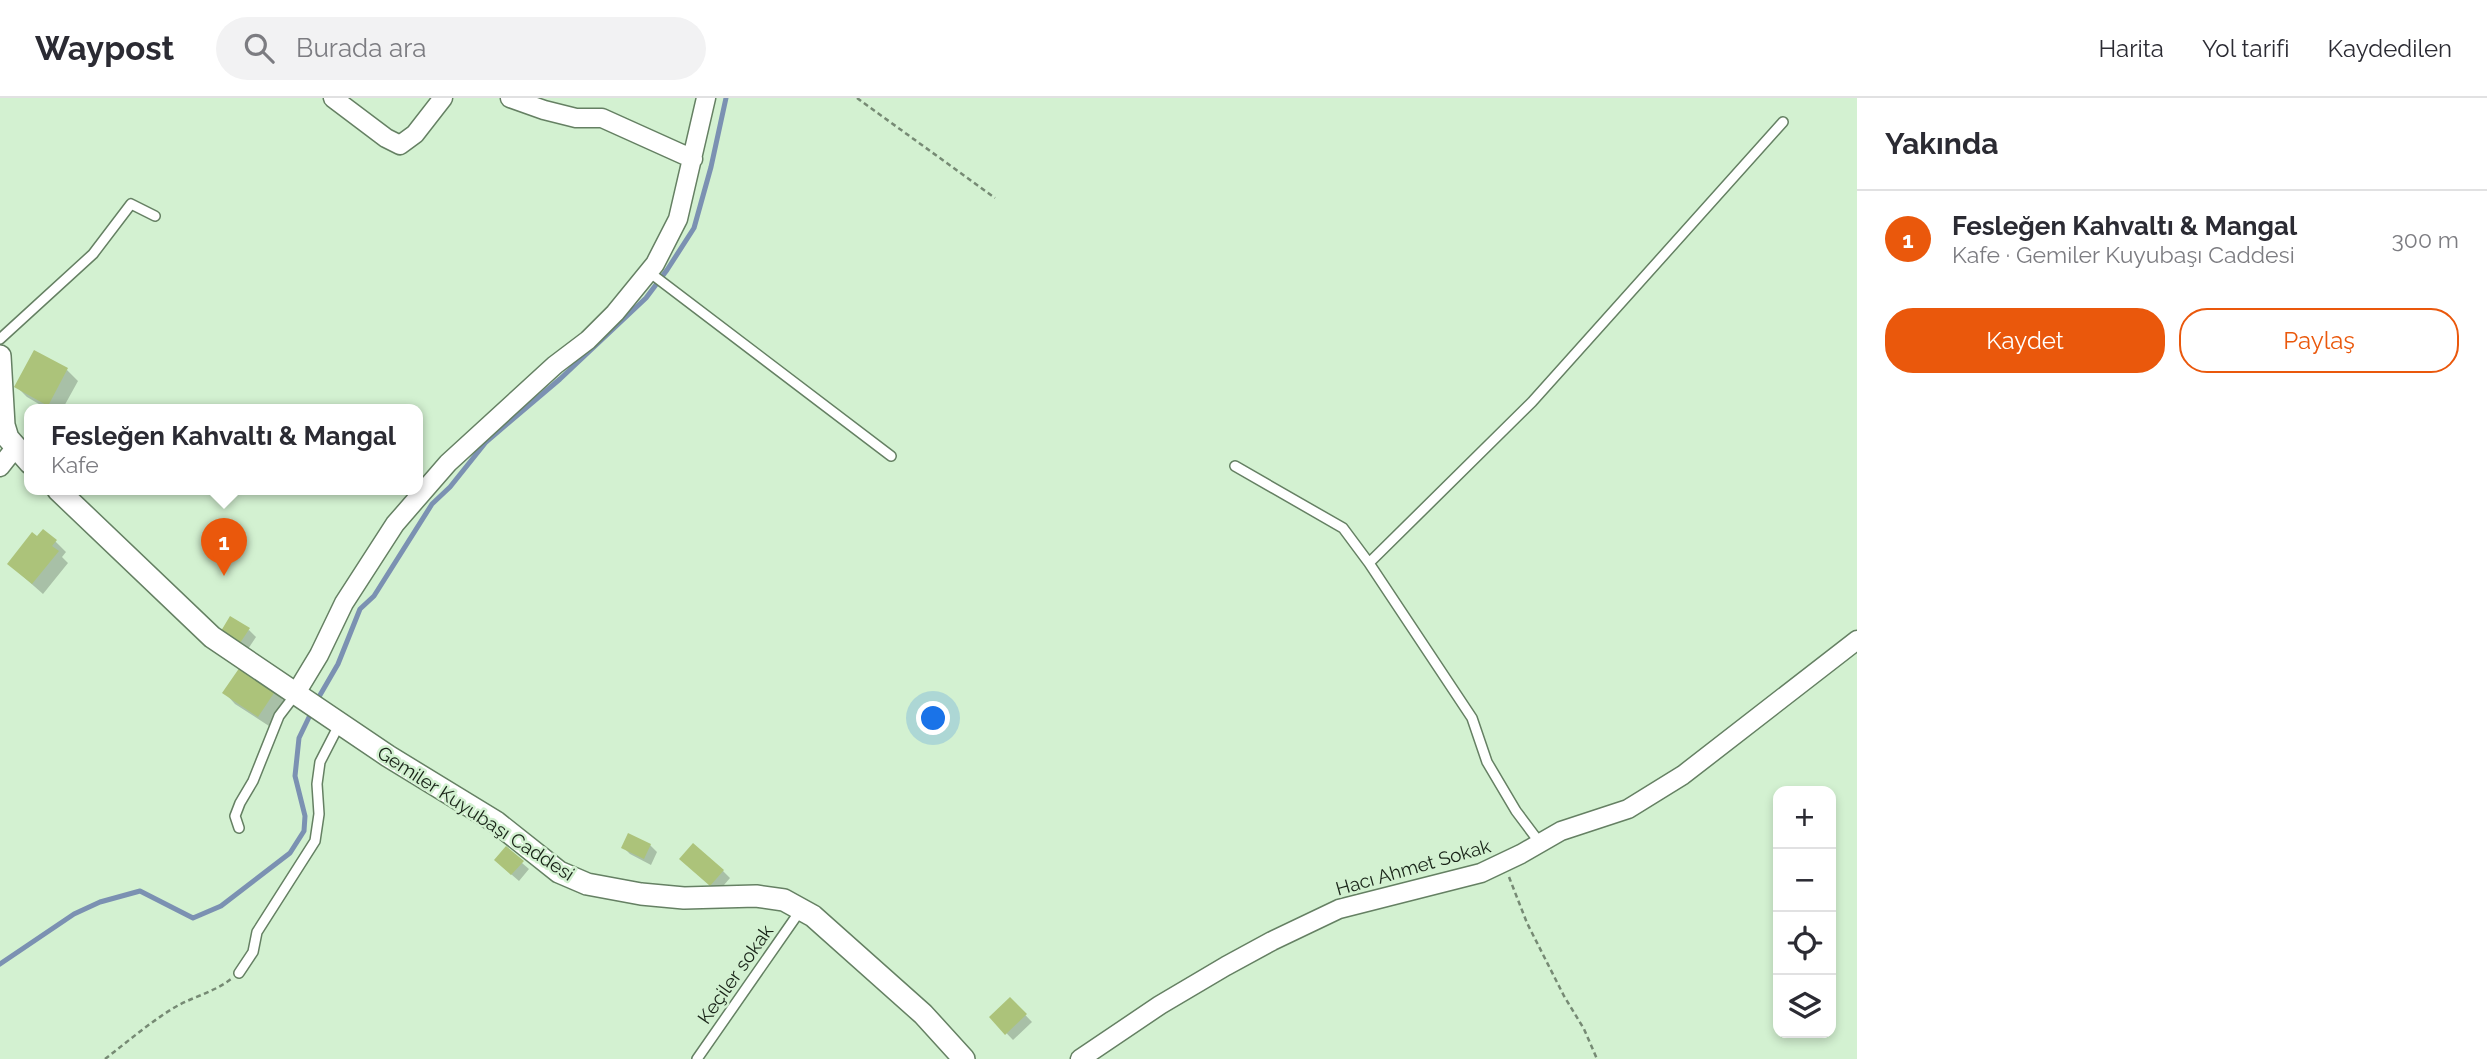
<!DOCTYPE html>
<html lang="tr">
<head>
<meta charset="utf-8">
<style>
	:root { --surface:#fff; --page:#f2f2f3; --text:#2b2b33; --muted:#7c7c81; --line:#e1e1e2; --accent:#ea580c }
	body { margin:0; font-family:Raleway,sans-serif; background:var(--page); color:var(--text) }
	.controls { position:absolute; right:21px; bottom:21px; display:grid; overflow:hidden; border-radius:14px; box-shadow:0 4px 10px #0003 }
	.controls button { width:63px; height:63px; display:grid; place-items:center; padding:0; border:0; border-bottom:2px solid var(--line); background:var(--surface); color:var(--text); font:35px sans-serif }
	.you { position:absolute; left:934px; top:621px; width:24px; height:24px; margin:-18px; border:5px solid #fff; border-radius:50%; background:#1a73e8; box-shadow:0 0 0 10px #1a73e833 }
	.badge { display:grid; place-items:center; width:46px; height:46px; border-radius:50%; background:var(--accent); color:#fff; font-size:23px; font-weight:700 }
	.pin { position:absolute; translate:-50% -58px; filter:drop-shadow(0 2px 4px #0008) }
	.pin::after { content:''; position:absolute; top:37px; width:24px; height:21px; background:inherit; clip-path:polygon(0 0,100% 0,50% 100%) }
	.popup { position:absolute; left:24px; top:306px; width:399px; height:91px; box-sizing:border-box; display:grid; place-content:center; border-radius:14px; background:var(--surface); filter:drop-shadow(0 2px 5px #0005); font-size:23px; white-space:nowrap; color:var(--muted) }
	.popup b { font-size:26px; color:var(--text) }
	.popup::after { content:''; position:absolute; left:50%; top:100%; margin-left:-14px; border:14px solid transparent; border-top-color:var(--surface) }
	.list { margin:0; padding:0; list-style:none }
	h2 { display:flex; justify-content:space-between; align-items:center; height:91px; margin:0; padding:0 28px; font-size:30px }
	h2 small { font-size:23px; font-weight:400; color:var(--muted) }
	.list li { display:grid; grid-template-columns:46px 1fr auto; gap:21px; align-items:center; box-sizing:border-box; height:98px; padding:0 28px; border-top:2px solid var(--line) }
	.list b { display:block; font-size:26px; white-space:nowrap }
	.list p { margin:0; font-size:23px; white-space:nowrap; color:var(--muted) }
	.list em { font-size:23px; font-style:normal; color:var(--muted) }
	.actions { display:flex; gap:14px; padding:21px 28px }
	.actions a { flex:1; padding:16px 0; border:2px solid var(--accent); border-radius:28px; text-align:center; font-size:24px; color:var(--accent) }
	.actions .main { background:var(--accent); color:#fff }
	.icon { flex:none; width:38px; height:38px; fill:none; stroke:currentColor; stroke-width:2; stroke-linecap:round; stroke-linejoin:round }
	.map { position:relative; flex:none; width:1857px; height:961px; overflow:hidden }
	header { display:flex; align-items:center; gap:42px; box-sizing:border-box; height:98px; padding:0 35px; background:var(--surface); border-bottom:2px solid var(--line) }
	header strong { font-size:33px }
	nav { display:flex; gap:38px; margin-inline-start:auto; font-size:24px }
	.search { width:490px; height:63px; background:var(--page); display:flex; align-items:center; gap:18px; box-sizing:border-box; padding:0 24px; border-radius:38px; color:var(--muted); font-size:26px }
	main { display:flex }
	aside { flex:1; background:var(--surface) }
	.map>svg:first-child { display:block }
</style>
</head>
<body>
<header>
<strong>Waypost</strong>
<div class="search"><svg class="icon" aria-label="search" viewBox="0 0 24 24"><circle cx="10" cy="10" r="6"/><path d="M15 15l6 6"/></svg>Burada ara</div>
<nav><a>Harita</a><a>Yol tarifi</a><a>Kaydedilen</a></nav>
</header>
<main>
<div class="map">
<svg width="1857" height="961" viewBox="0 0 1857 961">
	<rect width="100%" height="100%" fill="#d3f1d1"/>
	<!-- shadow -->
	<path fill="#0003" d="M67,272L78,283L62,312H49L27,299L16,288Z
		M55,443L66,454L62,459L68,465L43,496L9,466Z
		M249,532L256,539L248,551L230,540Z
		M275,593L285,604L269,628L235,606L225,595Z
		M650,747L657,754L651,767L630,756L623,749Z
		M522,765L529,771L519,783L503,769Z
		M688,767L723,773L730,780L718,794Z
		M1010,901L1032,924L1013,942L991,919Z"/>
	<g fill="none" stroke-linecap="round" stroke-linejoin="round">
		<!-- stream -->
		<path stroke="#7b91b2" stroke-width="5" d="M316,604L338,566L360,511L374,498L432,406L450,389L486,344L560,281L646,200L667,172L694,130L711,69L726,0
			M0,866L74,816L100,804L140,793L193,820L221,808L290,755L304,733L305,718L295,678L299,640L312,613"/>
	</g>
	<!-- building -->
	<path fill="#acc37a" d="M34,252L68,270L48,308L14,289Z
		M43,431L57,442L52,448L59,453L32,486L7,466L32,434L37,438Z
		M230,518L250,530L240,545L221,533Z
		M240,569L276,592L258,619L222,595Z
		M628,735L651,746L644,761L621,750Z
		M693,745L724,772L710,788L679,761Z
		M506,748L524,763L511,777L494,762Z
		M1010,899L1027,916L1005,937L989,919Z"/>
	<g fill="none" stroke-linecap="round" stroke-linejoin="round">
		<defs>
			<path id="service" d="M649,174L891,358
				M0,241L93,156L131,106L155,118
				M1235,368L1343,430L1369,465L1472,620L1487,664L1516,713L1540,745
				M1369,465L1532,304L1783,24
				M239,730L235,718L240,705L253,683L279,618L295,597
				M239,875L253,854L257,834L315,743L319,716L317,686L320,664L339,627
				M697,961L800,813"/>
			<path id="minor" d="M333,0L386,40L400,47L415,36L443,0
				M510,0L544,12L576,20H602L693,61
				M0,369L15,350
				M296,595L319,557L344,505L395,426L448,365L555,267L588,242L615,215L655,166L678,121L706,0
				M1080,961L1160,907L1226,868L1272,843L1339,811L1481,775L1521,756L1561,733L1628,711L1683,677L1857,542"/>
			<path id="tertiary" d="M0,258L4,327L8,340L30,365
				M58,392L212,539L388,658L496,724L559,774L587,786L641,796L684,800L756,798L784,802L813,818L923,916L964,961"/>
		</defs>
		<!-- service casing -->
		<use href="#service" stroke="#658063" stroke-width="12"/>
		<!-- minor casing -->
		<use href="#minor" stroke="#658063" stroke-width="21"/>
		<!-- tertiary casing -->
		<use href="#tertiary" stroke="#658063" stroke-width="24"/>
		<!-- path -->
		<path stroke="#768a74" stroke-width="2.5" stroke-dasharray="5 3.5" stroke-linecap="butt" d="M857,0L995,100
			M1509,779L1527,825L1564,898L1584,931L1597,961
			M105,961C127,944 148,926 172,911C191,899 213,895 231,881"/>
		<!-- service -->
		<use href="#service" stroke="#fff" stroke-width="9"/>
		<!-- minor -->
		<use href="#minor" stroke="#fff" stroke-width="18"/>
		<!-- tertiary -->
		<use href="#tertiary" stroke="#fff" stroke-width="21"/>
	</g>
	<g text-anchor="middle" stroke-width="5" stroke-linejoin="round" paint-order="stroke">
		<!-- street labels -->
		<g font-size="19" fill="#182317" stroke="#d3f1d1">
			<text transform="translate(476 715) rotate(33)" y="7">Gemiler Kuyubaşı Caddesi</text>
			<text transform="translate(1413 769) rotate(-16)" y="7">Hacı Ahmet Sokak</text>
			<text transform="translate(735 876) rotate(-55)" y="7">Keçiler sokak</text>
		</g>
	</g>
</svg>
<div class="controls">
<button>+</button>
<button>−</button>
<button><svg class="icon" aria-label="locate" viewBox="0 0 24 24"><circle cx="12" cy="12" r="6"/><path d="M12 2v4M12 18v4M2 12h4M18 12h4"/></svg></button>
<button><svg class="icon" aria-label="layers" viewBox="0 0 24 24"><path d="M12 4l9 5-9 5-9-5zM3 14l9 5 9-5"/></svg></button>
</div>
<div class="you"></div>
<div class="pin badge" style="left:224px;top:478px">1</div>
<div class="popup"><b>Fesleğen Kahvaltı &amp; Mangal</b>Kafe</div>
</div>
<aside>
<h2>Yakında<small></small></h2>
<ul class="list">
<li><span class="badge">1</span><div><b>Fesleğen Kahvaltı &amp; Mangal</b><p>Kafe · Gemiler Kuyubaşı Caddesi</p></div><em>300 m</em></li>
</ul>
<div class="actions"><a class="main">Kaydet</a><a>Paylaş</a></div>
</aside>
</main>
</body>
</html>
